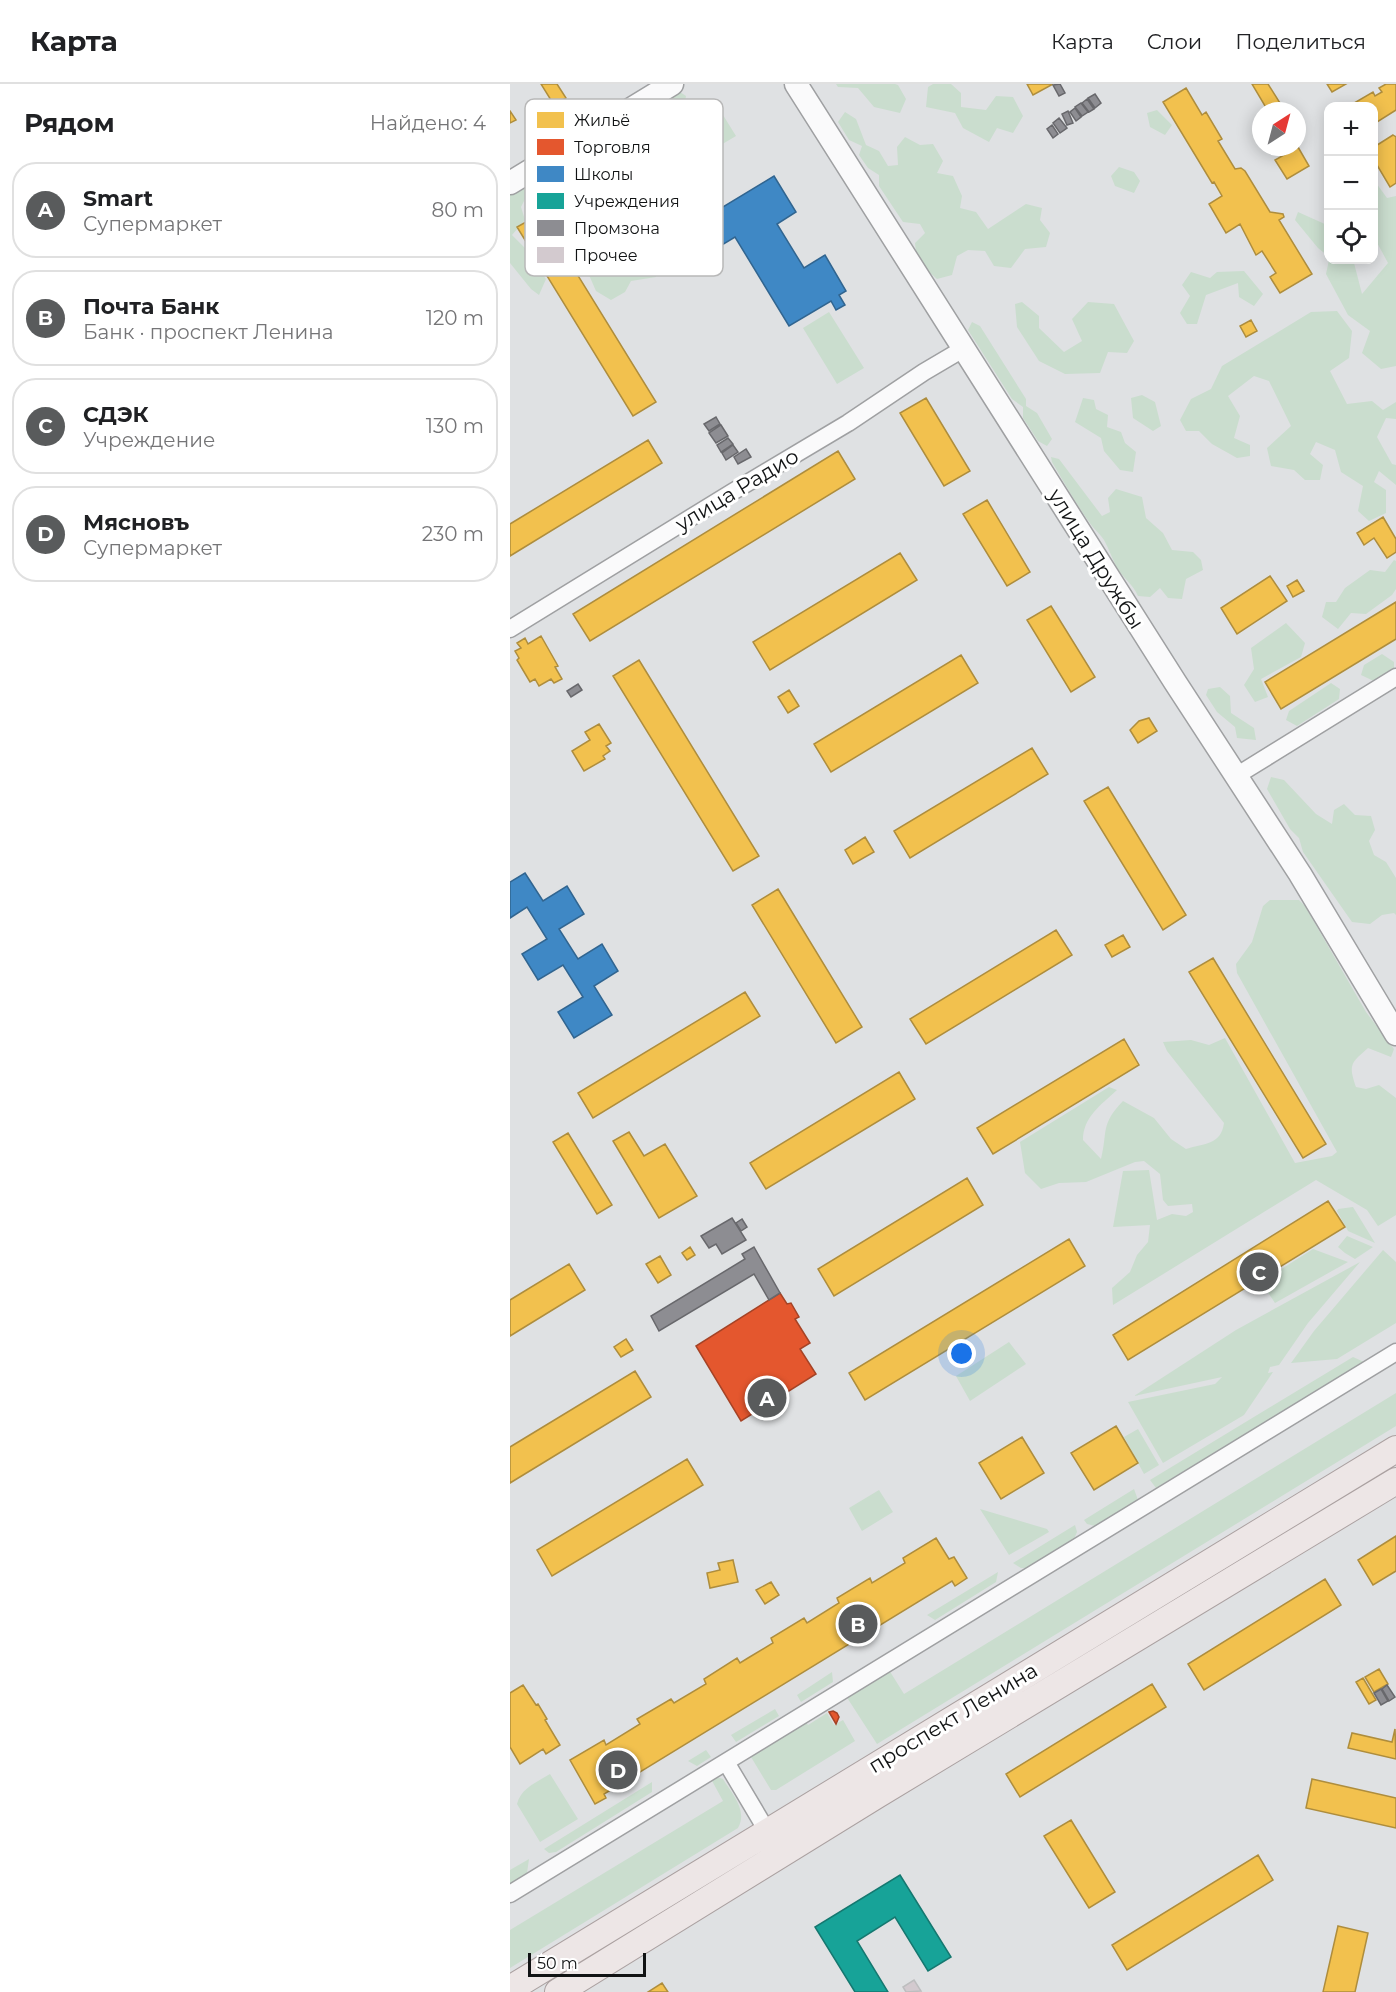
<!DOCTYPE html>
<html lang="ru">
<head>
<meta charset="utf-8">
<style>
	:root { --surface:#fff; --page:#f2f2f2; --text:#202124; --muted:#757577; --line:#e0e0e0; --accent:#595b5c }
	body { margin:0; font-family:Montserrat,sans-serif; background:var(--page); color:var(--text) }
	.controls { position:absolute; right:18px; top:18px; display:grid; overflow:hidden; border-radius:12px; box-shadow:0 3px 15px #0003 }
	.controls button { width:54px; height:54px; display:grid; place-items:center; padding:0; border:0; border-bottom:2px solid var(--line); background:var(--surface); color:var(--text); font:30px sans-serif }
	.compass { position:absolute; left:742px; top:18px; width:54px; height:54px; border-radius:50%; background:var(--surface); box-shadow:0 3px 15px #0003; rotate:36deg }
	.scale { position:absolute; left:18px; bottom:15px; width:118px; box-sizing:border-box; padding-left:6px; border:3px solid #111314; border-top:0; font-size:16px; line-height:21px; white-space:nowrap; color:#111314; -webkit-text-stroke:4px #fff; paint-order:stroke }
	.you { position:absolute; left:452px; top:1270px; width:21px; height:21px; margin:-15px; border:4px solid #fff; border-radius:50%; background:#1a73e8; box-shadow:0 0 0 9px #1a73e833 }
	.badge { display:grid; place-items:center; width:39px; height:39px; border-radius:50%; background:var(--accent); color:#fff; font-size:20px; font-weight:700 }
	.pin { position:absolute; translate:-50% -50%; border:3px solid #fff; box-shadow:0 2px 6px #0006 }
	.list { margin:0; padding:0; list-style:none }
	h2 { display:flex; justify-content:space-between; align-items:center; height:78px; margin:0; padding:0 24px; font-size:26px }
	h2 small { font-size:20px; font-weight:400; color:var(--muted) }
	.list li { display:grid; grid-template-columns:39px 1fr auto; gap:18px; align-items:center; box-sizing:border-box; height:96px; margin:0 12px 12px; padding:0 12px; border:2px solid var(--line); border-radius:24px }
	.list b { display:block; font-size:22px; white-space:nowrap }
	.list p { margin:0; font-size:20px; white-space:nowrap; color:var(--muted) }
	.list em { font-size:20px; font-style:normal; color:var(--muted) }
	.icon { flex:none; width:33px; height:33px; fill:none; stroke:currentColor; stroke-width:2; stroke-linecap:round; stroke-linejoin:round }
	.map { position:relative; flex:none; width:886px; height:1908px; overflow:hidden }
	header { display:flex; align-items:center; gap:36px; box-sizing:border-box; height:84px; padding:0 30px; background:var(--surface); border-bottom:2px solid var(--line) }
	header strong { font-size:28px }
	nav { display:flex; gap:33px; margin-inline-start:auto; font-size:21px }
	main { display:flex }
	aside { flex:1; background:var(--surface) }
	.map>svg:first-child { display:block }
</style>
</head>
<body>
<header>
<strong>Карта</strong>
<nav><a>Карта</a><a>Слои</a><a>Поделиться</a></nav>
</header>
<main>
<aside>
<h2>Рядом<small>Найдено: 4</small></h2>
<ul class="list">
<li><span class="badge">A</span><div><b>Smart</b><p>Супермаркет</p></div><em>80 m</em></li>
<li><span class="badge">B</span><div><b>Почта Банк</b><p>Банк · проспект Ленина</p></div><em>120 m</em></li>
<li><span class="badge">C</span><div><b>СДЭК</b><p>Учреждение</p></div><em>130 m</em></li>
<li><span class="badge">D</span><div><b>Мясновъ</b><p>Супермаркет</p></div><em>230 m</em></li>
</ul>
</aside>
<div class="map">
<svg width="886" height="1908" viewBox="0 0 886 1908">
	<rect width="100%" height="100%" fill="#dfe1e3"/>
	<!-- green -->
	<path fill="#caddce" d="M326,0H385L388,1L396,15L390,29L364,23L348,4L328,3Z
		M423,0H441L451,9V23L476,26L486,12L503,13L513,32L503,49L487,44L479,58L453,44L445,29L416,23L418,3Z
		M164,4L176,12L172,35L159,41L147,35L137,40L129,36L130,25Z
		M208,23L226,52L177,81L159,51Z
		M647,26L662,41L655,51L640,43L637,29Z
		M335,28L346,35L356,61L369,67L378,82L388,81L387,63L395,53L410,61L423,60L433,77L427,89L443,92L452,112L450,124L466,128L478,145L516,120L532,124L530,136L540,149L536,163L515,165L501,184L484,182L475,167L458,166L447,172L442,191L427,195L407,177L405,159L415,149L410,140L393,138L369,102V91L358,84L349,71L352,62L339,56L328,38Z
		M609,83L624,88L630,97L624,109L605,102L601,92Z
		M19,93L22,101L11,123L15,136L2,151L15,164L36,195L29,211L21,205L0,179V102Z
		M864,96L877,114L886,112V282L871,285L852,269L860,247L838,231L816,190L819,176H838L844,179L852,210L878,179L864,153Z
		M788,128L817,141L818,145V172L808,164L785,136Z
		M70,134L93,141L110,136L129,160L147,173L146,193L121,197L115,208L101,216L86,207L61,150Z
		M734,187L753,210L744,222L729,213L728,199L696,211L687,240H677L670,229L680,212L672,201L681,188L700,194L707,188Z
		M512,218L529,232V244L554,268L572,257L562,235L578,218L604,220L624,257L617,269L598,268L590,289L555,290L529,277L507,243L505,220Z
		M827,227L842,247L839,274L820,287L837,320L862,317L873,326L886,318V335L876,334L867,353L882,380L886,381V401L869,387L864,398L876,406V429L859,437L848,427L853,402L831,388L825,366L806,358L800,370L813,381L810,396H795L784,386L761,382L757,364L781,342L759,297L744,292L718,312L730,332L724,354L740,361V372L727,374L702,360L689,347H676L670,336L681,315L701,305L712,282L801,228Z
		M319,228L354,284L327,300L293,244Z
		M462,238L470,242L516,315V322L527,329L542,355L537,362L528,357L513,334V323L502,315L458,246Z
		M632,311L645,318L651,342L643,347L623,334L621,314Z
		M573,314L584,316L586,325L598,331L597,343L611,348L615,359L626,368L623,388L610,386L594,367L591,354L565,338Z
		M541,373L549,375L592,432L600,428L598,414L606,405L632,413L636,434L653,449L662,466L683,468L691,476L693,486L676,495L672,515L658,514L650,504L640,513L628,512C623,500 612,493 606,482C602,474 599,465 594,456C591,451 586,447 582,442C567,422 555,400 542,378Z
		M884,476L886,477V505L882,511L856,530L841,529L828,545L812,533L816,518H826L835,504L860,486L875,488Z
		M776,539L795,559L791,573L751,595L758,613L745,618L734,601L744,585L741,564Z
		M872,570L884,578V590L870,600L851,591L854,581Z
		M821,599L830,605L829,615L787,642L776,636L779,627Z
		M710,603L720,612L721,629L744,644L746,656L727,654L725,643L707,628L696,611L698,605Z
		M761,693L774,696L806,730L822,740L824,726L834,720L845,731L861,732L865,746L859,757L864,771L876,778L886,794V831L884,829L872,831L860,840L842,838L793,768L789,754L780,745L757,705Z
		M760,816H789L795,822L856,928L884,965L881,973L858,964C841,979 838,980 846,1003L856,1005L869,1001L886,1014V1131L868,1142L857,1126L806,1096L603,1221L602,1204L620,1188L627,1171L638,1158L640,1141L603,1143L613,1087L639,1086L647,1136L662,1130L676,1132L683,1128L682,1120L658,1122L653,1116L650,1090L634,1077L625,1078L576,1098L549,1099L531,1105L515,1089L510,1058L599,1003L607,1006C591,1021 573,1033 573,1056L591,1075C598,1047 590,1041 613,1017L644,1034L661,1055L676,1065C695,1059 711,1061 714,1039L657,967L653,958L681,956L699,961L715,954L785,1079L822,1072L827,1068L727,889L726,880L742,858L753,822Z
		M843,1123L865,1159L838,1147L827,1127L828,1125Z
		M837,1152L863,1163L845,1175L835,1169L828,1163Z
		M803,1165L838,1178L765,1219L751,1198Z
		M873,1166L886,1178V1239L827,1275L781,1279L804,1247Z
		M850,1178L798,1239L769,1281L760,1283L758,1289L763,1288L734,1331L653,1379L618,1318L705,1300L712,1293L624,1312L726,1246Z
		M499,1258L516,1280L460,1317L446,1292Z
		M843,1273L854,1278L646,1404L640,1396Z
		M886,1309V1342L367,1660L336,1612L379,1586L394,1610Z
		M628,1345L649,1381L634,1390L614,1353Z
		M624,1405L628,1416L585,1442L577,1440L574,1436Z
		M369,1406L383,1428L352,1447L339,1424Z
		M470,1425L537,1445L539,1448L499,1471Z
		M565,1441L567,1448L564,1455L516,1484H511L503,1479Z
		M488,1488L486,1498L425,1536L417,1531Z
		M322,1588L323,1598L291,1618L287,1611Z
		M265,1625L269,1632L226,1658L221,1651Z
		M317,1629L324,1641L333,1636L345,1657L266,1706H261L241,1673L244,1668L295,1637L298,1641Z
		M196,1666L201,1673L187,1682L178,1677Z
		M40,1690L68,1735L30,1758L7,1720C11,1704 27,1698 40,1690Z
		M207,1693L213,1695C222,1710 238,1726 228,1744L0,1884V1846L213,1717L201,1695Z
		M142,1698V1708L46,1768L39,1769L34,1765Z
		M19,1775L17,1789L0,1800V1786Z"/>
	<!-- homes -->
	<path fill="#f2c14e" stroke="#ae8d3d" stroke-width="1.5" d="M31,0H47L56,14L44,21Z
		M517,0H543L523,11Z
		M742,0H758L775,27H758Z
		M817,0H836L822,8Z
		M876,0H886V26L864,40V22H839L863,8L865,12L872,8L869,4Z
		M676,4L692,31L696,28L712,55L708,57L725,85L731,84L735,87L760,128L773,130L774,133L769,136L802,190L770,209L760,193L766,189L752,167L746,171L730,140L716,149L699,120L712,112L704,98L702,99L653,18Z
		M0,27L6,36L0,39Z
		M883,51L886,53V99L880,103L864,76V63Z
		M788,63L799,82L777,95L765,76Z
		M30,130L146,318L123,332L7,143Z
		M741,236L747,247L736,253L730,242Z
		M416,314L460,387L434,402L390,329Z
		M138,356L152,379L0,472V440Z
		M328,367L345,395L80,557L63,530Z
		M477,416L520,488L497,502L453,430Z
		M873,433L886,455V468L877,474L864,454L854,461L847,449Z
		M390,469L407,496L260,586L243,558Z
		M760,492L777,517L727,550L711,524Z
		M787,496L794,507L783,513L777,502Z
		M886,518V555L771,625L755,598Z
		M541,522L585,593L561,608L517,536Z
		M31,552L48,582L45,583L52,595L44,599L41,595L29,602L25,595L20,598L7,576L9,574L5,567L11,564L7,559L15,554L18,560Z
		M451,571L468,599L321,688L304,660Z
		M129,576L249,772L223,787L103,592Z
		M279,606L289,622L278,629L268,613Z
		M639,634L647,647L628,659L620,646L629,637Z
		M89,640L101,659L96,662L100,667L93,672L95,675L74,687L62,667L80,656L75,648Z
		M522,664L538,690L400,774L384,747Z
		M598,703L676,831L653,846L574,717Z
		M355,753L364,768L343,780L335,766Z
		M268,805L352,943L326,959L242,821Z
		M546,846L562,871L416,960L400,935Z
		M613,851L620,863L602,873L595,861Z
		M703,874L816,1060L793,1074L679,888Z
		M235,908L250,932L83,1034L68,1009Z
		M614,955L629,981L483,1070L467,1044Z
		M389,988L405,1015L256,1105L240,1079Z
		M119,1048L134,1072L155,1060L187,1112L149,1134L103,1057Z
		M58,1049L102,1121L87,1130L43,1058Z
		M457,1094L473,1121L324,1212L308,1185Z
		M818,1117L835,1143L618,1276L603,1251Z
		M559,1155L575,1182L355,1316L339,1289Z
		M180,1163L185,1171L177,1176L172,1169Z
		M150,1172L161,1191L148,1199L136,1180Z
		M59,1180L75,1206L0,1252V1216Z
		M116,1255L123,1266L111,1273L104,1263Z
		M125,1287L141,1313L0,1399V1363Z
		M606,1342L628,1379L584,1406L561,1369Z
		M512,1353L534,1389L491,1415L469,1379Z
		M177,1375L193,1401L42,1492L27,1466Z
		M886,1452V1487L863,1501L848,1476Z
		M426,1454L439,1475L444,1473L457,1494L445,1502L442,1497L94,1710L96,1714L85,1720L60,1676L94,1656L96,1661L130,1640L127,1635L161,1615L164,1619L196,1600L194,1595L227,1574L230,1579L238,1574L263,1559L261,1554L294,1534L297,1539L329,1519L327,1514L360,1494L362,1499L395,1479L393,1474Z
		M223,1476L228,1498L200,1504L197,1489L210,1486L208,1479Z
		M815,1495L831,1521L694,1606L678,1580Z
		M261,1498L269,1511L255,1520L246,1506Z
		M869,1585L878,1600L864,1608L855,1593Z
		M853,1594L866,1616L859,1620L846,1598Z
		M642,1600L656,1623L510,1713L496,1690Z
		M13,1601L26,1621L28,1620L37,1635L35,1636L50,1661L36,1670L33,1665L10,1680L0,1663V1609Z
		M885,1645L886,1675L838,1664L842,1649L882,1658Z
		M802,1695L886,1714V1744L796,1724Z
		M561,1736L605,1808L579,1824L534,1752Z
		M748,1771L763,1796L617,1886L602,1861Z
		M828,1842L858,1849L845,1908H813Z
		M152,1899L158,1908H138Z"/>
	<!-- shops -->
	<path fill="#e4572e" stroke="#a54326" stroke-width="1.5" d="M270,1209L277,1220L281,1219L289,1233L285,1235L300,1259L290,1265L306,1290L231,1337L186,1262Z
		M323,1627L327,1629L329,1633L326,1640L319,1628Z"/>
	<!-- schools -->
	<path fill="#3f88c5" stroke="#316590" stroke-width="1.5" d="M264,92L286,128L267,140L294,184L315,171L336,207L329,211L335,221L326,226L321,217L279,242L225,153L167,188L150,161Z
		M15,789L33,817L57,802L74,830L49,845L68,875L92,860L108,887L84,902L102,931L64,954L48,928L73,913L53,881L28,896L12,870L37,855L17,823L0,834V798Z"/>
	<!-- public -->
	<path fill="#17a398" stroke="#157870" stroke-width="1.5" d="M390,1791L441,1873L418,1887L385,1833L347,1857L378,1908H345L305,1843Z"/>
	<!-- industry -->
	<path fill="#8d8d92" stroke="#68686c" stroke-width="1.5" d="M550,0L555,9L549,12L543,1Z
		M585,10L591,19L585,24L578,14Z
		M577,15L584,25L579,28L572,19Z
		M571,19L578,28L572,32L565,23Z
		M565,24L571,33L566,37L560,28Z
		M558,27L563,39L557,41L552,30Z
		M549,34L557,44L550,49L543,39Z
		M542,41L548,50L543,54L537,45Z
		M206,333L210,340L199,347L194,340Z
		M211,341L218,352L206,359L199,349Z
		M218,354L223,360L211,368L207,361Z
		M223,361L228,368L216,376L212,369Z
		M236,365L241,373L228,380L224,373Z
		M68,600L72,606L61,613L57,607Z
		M222,1134L236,1156L212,1170L206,1160L199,1164L191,1152Z
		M232,1135L237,1143L231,1147L226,1139Z
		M244,1163L270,1209L259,1216L244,1190L149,1247L141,1232L235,1175L232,1170Z
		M877,1601L885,1613L879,1617L872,1605Z
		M871,1605L878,1617L871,1621L864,1609Z"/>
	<!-- building -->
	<path fill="#d3cacf" stroke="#bdbebf" stroke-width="1.5" d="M404,1896L411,1907L396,1908L393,1903Z"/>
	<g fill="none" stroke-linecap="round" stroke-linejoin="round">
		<defs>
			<path id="street" d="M0,545L224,407L338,339L414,288L453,265
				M726,692L886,593
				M216,1678L257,1747
				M0,1810L886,1268"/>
			<path id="secondary" d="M286,0L665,598L790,790L886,950
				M0,99L162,0"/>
			<path id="primary" d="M0,1905L886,1365
				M48,1908L367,1711L886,1397"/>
		</defs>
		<!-- street casing -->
		<use href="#street" stroke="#9fa0a2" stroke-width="19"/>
		<!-- secondary casing -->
		<use href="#secondary" stroke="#9fa0a2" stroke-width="25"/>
		<!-- primary casing -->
		<use href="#primary" stroke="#aba1a1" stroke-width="28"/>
		<!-- street -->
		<use href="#street" stroke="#fafafb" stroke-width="16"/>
		<!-- secondary -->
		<use href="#secondary" stroke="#fafafb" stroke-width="22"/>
		<!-- primary -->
		<use href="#primary" stroke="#ede6e6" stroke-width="26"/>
	</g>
	<g text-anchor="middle" stroke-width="6" stroke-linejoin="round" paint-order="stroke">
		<!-- street labels -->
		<g font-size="21" fill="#111314" stroke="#fff">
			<text transform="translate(227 406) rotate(-31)" y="7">улица Радио</text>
			<text transform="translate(586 475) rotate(58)" y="7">улица Дружбы</text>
			<text transform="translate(443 1634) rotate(-31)" y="7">проспект Ленина</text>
		</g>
	</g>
	<!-- legend -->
	<rect x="15" y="15" width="198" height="177" rx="9" fill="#fff" stroke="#b8b8b8" stroke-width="1.5"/>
	<rect x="27" y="28" width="27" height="16" fill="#f2c14e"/>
	<rect x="27" y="55" width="27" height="16" fill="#e4572e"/>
	<rect x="27" y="82" width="27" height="16" fill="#3f88c5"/>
	<rect x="27" y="109" width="27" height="16" fill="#17a398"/>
	<rect x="27" y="136" width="27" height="16" fill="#8d8d92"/>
	<rect x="27" y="163" width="27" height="16" fill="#d3cacf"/>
	<g font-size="16" fill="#111314">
		<text x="64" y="42">Жильё</text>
		<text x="64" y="69">Торговля</text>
		<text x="64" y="96">Школы</text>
		<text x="64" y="123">Учреждения</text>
		<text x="64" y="150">Промзона</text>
		<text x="64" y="177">Прочее</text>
	</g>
</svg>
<div class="controls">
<button>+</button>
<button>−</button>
<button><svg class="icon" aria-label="locate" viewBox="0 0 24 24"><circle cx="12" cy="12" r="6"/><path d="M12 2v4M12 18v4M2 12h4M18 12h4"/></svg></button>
</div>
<svg class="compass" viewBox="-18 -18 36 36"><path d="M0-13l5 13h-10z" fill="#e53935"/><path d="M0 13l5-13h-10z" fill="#757577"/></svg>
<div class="scale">50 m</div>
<div class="you"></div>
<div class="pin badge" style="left:257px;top:1314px">A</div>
<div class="pin badge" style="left:348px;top:1540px">B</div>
<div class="pin badge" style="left:749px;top:1188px">C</div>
<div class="pin badge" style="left:108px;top:1686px">D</div>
</div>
</main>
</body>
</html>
